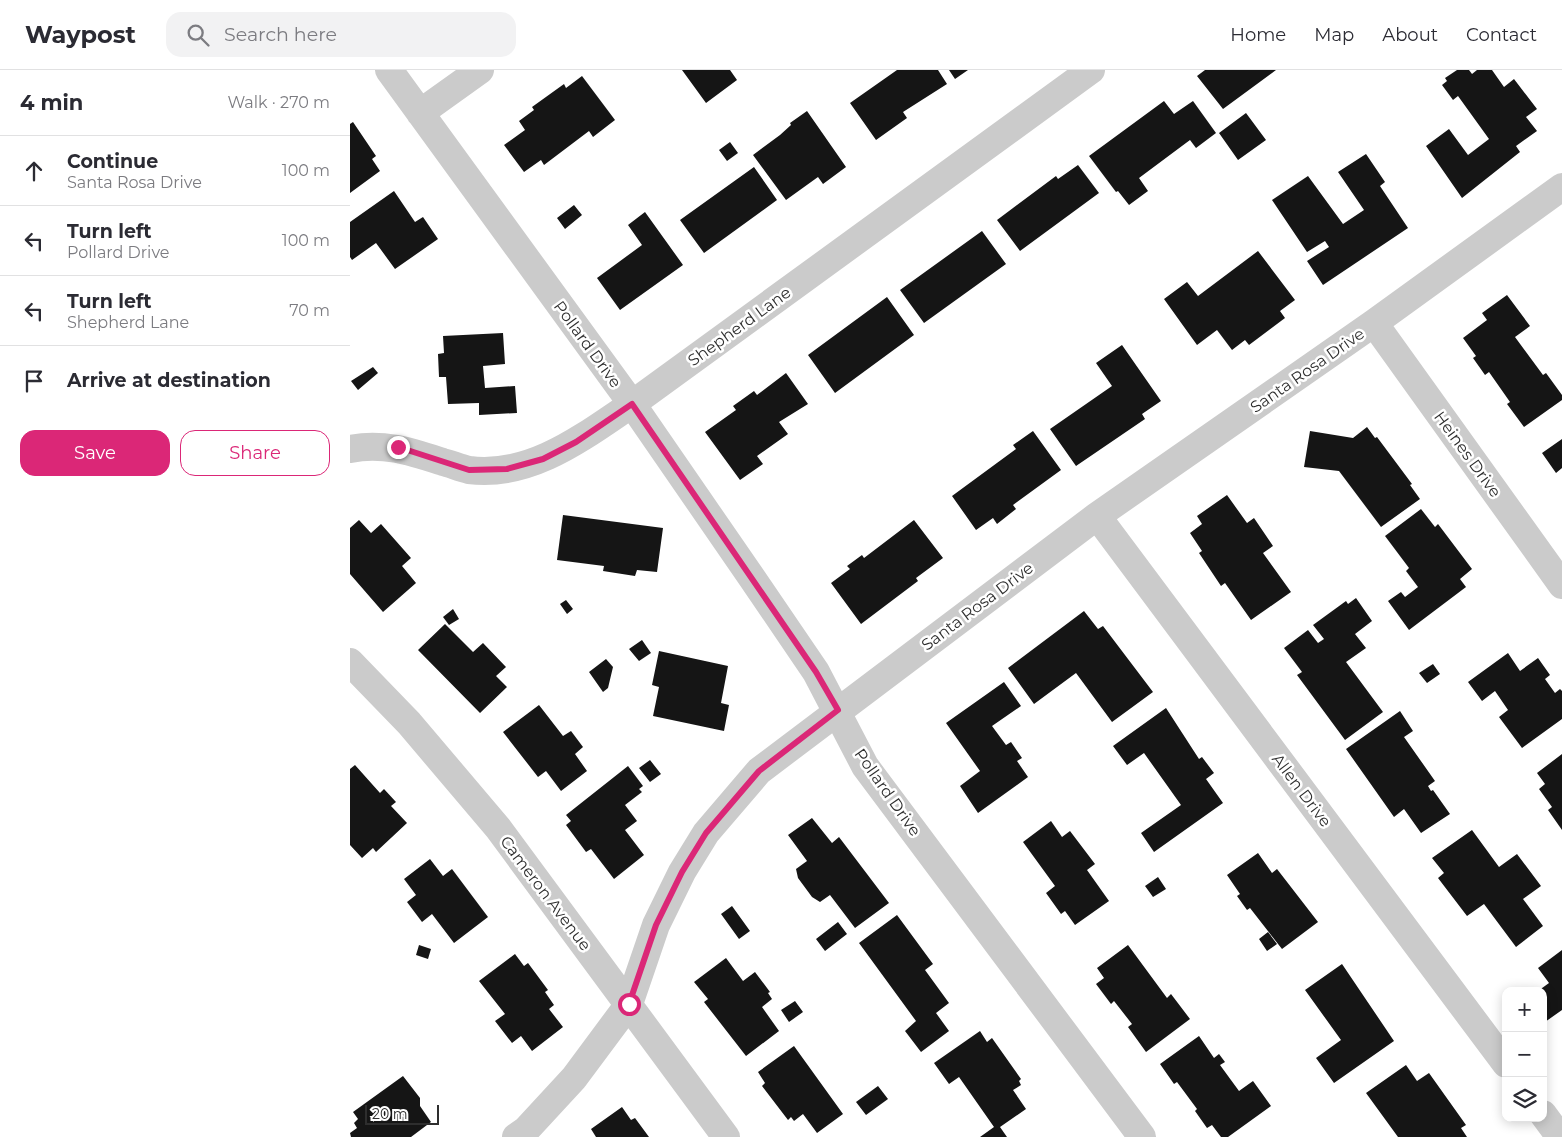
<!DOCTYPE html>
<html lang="en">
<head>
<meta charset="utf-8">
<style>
	:root { --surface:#fff; --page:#f2f2f3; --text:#2b2b33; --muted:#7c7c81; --line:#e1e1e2; --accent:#db2777 }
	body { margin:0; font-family:Montserrat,sans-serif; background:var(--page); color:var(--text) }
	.controls { position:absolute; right:15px; bottom:15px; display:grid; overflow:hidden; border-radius:10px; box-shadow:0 2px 12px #0003 }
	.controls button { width:45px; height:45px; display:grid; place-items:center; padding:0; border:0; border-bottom:1px solid var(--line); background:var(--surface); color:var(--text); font:25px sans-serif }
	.scale { position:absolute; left:15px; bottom:12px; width:74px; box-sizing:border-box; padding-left:5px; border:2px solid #2e2e2e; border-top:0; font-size:14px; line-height:18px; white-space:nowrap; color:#2e2e2e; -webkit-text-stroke:4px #fff; paint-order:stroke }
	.stop { position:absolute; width:15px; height:15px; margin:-11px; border:4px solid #db2777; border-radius:50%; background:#fff }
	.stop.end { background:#db2777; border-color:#fff; box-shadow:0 1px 5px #0008 }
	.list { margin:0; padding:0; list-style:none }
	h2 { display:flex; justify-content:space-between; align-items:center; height:65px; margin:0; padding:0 20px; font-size:21px }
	h2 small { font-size:16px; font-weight:400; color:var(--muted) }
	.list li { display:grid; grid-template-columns:32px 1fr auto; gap:15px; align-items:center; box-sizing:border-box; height:70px; padding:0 20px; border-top:1px solid var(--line) }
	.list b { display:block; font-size:19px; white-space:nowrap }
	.list p { margin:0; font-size:16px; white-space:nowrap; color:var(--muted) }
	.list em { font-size:16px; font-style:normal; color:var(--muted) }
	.actions { display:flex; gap:10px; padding:15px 20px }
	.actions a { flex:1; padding:11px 0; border:1px solid var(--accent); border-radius:15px; text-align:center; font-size:18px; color:var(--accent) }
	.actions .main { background:var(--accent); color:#fff }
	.icon { flex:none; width:28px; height:28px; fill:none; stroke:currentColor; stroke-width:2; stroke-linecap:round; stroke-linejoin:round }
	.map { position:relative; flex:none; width:1212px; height:1067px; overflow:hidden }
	header { display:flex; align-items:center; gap:30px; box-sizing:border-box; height:70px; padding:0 25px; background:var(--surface); border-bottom:1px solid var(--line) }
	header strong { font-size:24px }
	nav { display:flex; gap:28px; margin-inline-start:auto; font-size:18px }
	.search { width:350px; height:45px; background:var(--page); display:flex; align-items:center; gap:12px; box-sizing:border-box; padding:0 18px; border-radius:15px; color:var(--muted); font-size:19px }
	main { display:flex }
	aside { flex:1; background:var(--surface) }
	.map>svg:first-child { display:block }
</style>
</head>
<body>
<header>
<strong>Waypost</strong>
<div class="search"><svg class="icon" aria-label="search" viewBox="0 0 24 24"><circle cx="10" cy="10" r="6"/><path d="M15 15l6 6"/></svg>Search here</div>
<nav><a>Home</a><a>Map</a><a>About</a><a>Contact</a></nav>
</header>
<main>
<aside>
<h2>4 min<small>Walk · 270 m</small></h2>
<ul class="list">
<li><svg class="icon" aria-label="ahead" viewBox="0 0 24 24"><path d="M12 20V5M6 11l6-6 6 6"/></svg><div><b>Continue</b><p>Santa Rosa Drive</p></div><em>100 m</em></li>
<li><svg class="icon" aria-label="left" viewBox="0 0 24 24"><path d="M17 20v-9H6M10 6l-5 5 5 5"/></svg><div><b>Turn left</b><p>Pollard Drive</p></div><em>100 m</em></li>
<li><svg class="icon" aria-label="left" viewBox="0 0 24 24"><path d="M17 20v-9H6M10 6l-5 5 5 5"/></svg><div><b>Turn left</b><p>Shepherd Lane</p></div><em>70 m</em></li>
<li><svg class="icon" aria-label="arrive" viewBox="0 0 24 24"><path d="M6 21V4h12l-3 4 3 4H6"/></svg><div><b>Arrive at destination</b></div></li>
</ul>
<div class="actions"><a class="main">Save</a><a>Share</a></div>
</aside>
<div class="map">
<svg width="1212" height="1067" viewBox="0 0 1212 1067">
	<rect width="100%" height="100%" fill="#fff"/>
	<!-- building -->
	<path fill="#151515" d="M332,0H380L387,10L356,33Z
		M547,0H588L597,14L553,42L557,48L526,70L500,33Z
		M599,0H618L605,9Z
		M855,0H926L873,39L847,6Z
		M1107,0H1119L1122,4L1127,0H1142L1154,17L1164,9L1187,39L1176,47L1187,61L1166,76L1170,82L1112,128L1076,76L1099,59L1118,85L1139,69L1108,26L1103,30L1092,15L1097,11L1095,8Z
		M232,6L265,50L243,67L239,61L194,95L191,90L174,102L154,75L175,60L169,51L184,40L182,37L214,14L216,18Z
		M814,31L824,44L843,31L866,63L846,78L840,70L789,108L798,121L779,135L768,121L766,122L739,86Z
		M457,41L496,97L473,114L468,107L436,130L403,85L430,65L441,55L440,53Z
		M896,43L916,70L888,90L869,63Z
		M3,52L26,86L22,89L30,101L0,123V54Z
		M380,72L388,83L377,91L369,80Z
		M1016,84L1035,112L1030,116L1058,158L973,215L957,191L979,177L975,171L957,182L922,130L958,106L993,154L1014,140L988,102Z
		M728,95L749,123L670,181L647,150L706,106L708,109Z
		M404,97L427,130L354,183L330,150Z
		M44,121L65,152L73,147L88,169L45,199L26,173L2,190L0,187V152Z
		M224,135L232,145L215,159L207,148Z
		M295,142L333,195L270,240L247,208L292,175L278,155Z
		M632,161L656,194L574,253L550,220Z
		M908,181L945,230L930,241L935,248L899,275L895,270L882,280L867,260L847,275L814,229L837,212L848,226Z
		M1157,225L1180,256L1165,267L1193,305L1196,303L1212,325V330L1174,357L1157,334L1160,332L1139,302L1135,305L1123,288L1126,286L1113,268L1137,250L1132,243Z
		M537,227L564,265L485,323L458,285Z
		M153,263L155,294L133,296L135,318L165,316L167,343L129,345V333L98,334L96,307H89L88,284L94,283L93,266Z
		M772,275L811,331L792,344L795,349L726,396L700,359L762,316L746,293Z
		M23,297L28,303L8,320L1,311Z
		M436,303L458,334L429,352L438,364L407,386L413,394L390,410L355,362L386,340L383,336L404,321L407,325Z
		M1017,357L1025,368L1027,367L1062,414L1060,415L1070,429L1031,457L989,401L954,397L960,361L1003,368Z
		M683,361L711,400L663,435L666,439L647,454L643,448L626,460L602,426L666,379L663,375Z
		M1212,369V398L1206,403L1192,383Z
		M877,425L897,453L904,448L923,476L913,483L941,522L901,550L875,513L871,516L849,483L852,481L840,463L852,454L847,446Z
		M1071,439L1085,457L1088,454L1122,499L1110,509L1116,517L1059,560L1038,531L1051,522L1055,527L1068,517L1056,501L1059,498L1035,466Z
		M213,445L313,458L307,502L287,500L285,506L253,501L254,496L207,490Z
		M9,450L21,463L31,454L61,488L52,496L66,513L33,542L0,504V458Z
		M564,450L593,488L566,508L568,511L511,554L481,513L500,499L497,496L512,485L514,488Z
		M1006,528L1022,551L1005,564L1016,578L996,592L1033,642L995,670L947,605L952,602L934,578L958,560L968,573L974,569L963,555L996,531L998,534Z
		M216,530L223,539L217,544L210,534Z
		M103,539L109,549L99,555L93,547Z
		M734,541L748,559L753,556L803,622L762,652L726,603L684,634L658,598Z
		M95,554L123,582L133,573L156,597L146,606L157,617L130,643L68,580Z
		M292,570L301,583L289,591L279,579Z
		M309,581L378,596L371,633L379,635L374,661L303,646L309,617L302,615Z
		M1158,583L1170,601L1188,588L1200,605L1195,609L1205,623L1210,619L1212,621V649L1172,678L1149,647L1158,640L1145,621L1132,631L1118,612Z
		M256,589L263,597L258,618L253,622L239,602Z
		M1083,594L1090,604L1077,613L1069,603Z
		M654,612L671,636L642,656L656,675L661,672L672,688L667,691L678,707L628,743L610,716L630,701L596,653Z
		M189,635L213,666L221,661L233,677L225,684L237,701L211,721L196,701L188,707L153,662Z
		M816,638L849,689L852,687L864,703L856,709L873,733L804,782L791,763L831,735L794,683L777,695L763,676Z
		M1050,641L1063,661L1054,667L1085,711L1078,716L1081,721L1083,720L1100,744L1071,763L1054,739L1044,747L996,679Z
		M1212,684V760L1198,740L1202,737L1189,719L1195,714L1187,703Z
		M300,690L311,704L300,712L289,698Z
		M5,695L30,723L34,719L46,732L41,736L57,753L26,782L23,778L12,788L0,775V699Z
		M278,696L293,716L289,719L292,722L275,735L287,751L275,760L294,785L264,809L241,779L236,782L216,755L221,751L216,745Z
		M462,748L482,773L489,767L539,833L505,858L480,825L470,832L462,827L448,808L446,799L457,791L438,765Z
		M701,751L712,767L720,761L745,794L737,800L759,831L725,855L715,841L711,844L696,823L705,816L673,772Z
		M1122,760L1149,797L1167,784L1191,816L1173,829L1193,856L1166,877L1134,834L1117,846L1088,808L1094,803L1082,788Z
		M908,783L922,803L927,799L968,852L932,879L900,838L897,840L887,826L890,824L877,805Z
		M80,789L93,806L102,799L138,847L104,873L82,844L72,852L57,832L66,825L54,809Z
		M808,807L816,819L803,827L795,816Z
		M382,836L400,861L389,869L371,844Z
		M547,845L583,894L575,900L599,933L586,943L599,961L571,982L555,961L566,951L509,873Z
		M488,852L497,864L475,881L466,869Z
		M918,862L927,874L917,881L909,869Z
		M69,875L81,879L78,889L66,885Z
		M778,875L817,928L821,924L840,949L796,982L778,957L782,954L764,931L761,934L746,914L754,908L747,898Z
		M1212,880V940L1195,952L1193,921H1188L1199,913L1188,898Z
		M165,884L174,896L178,893L198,920L195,922L204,935L199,939L213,957L182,981L171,966L162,973L145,951L155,944L129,911Z
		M376,888L393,911L405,902L420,922L418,923L422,929L412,937L429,961L396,986L354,932L358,929L344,912Z
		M992,894L1044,971L984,1013L966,988L991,970L955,920Z
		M445,931L453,942L439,952L431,940Z
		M630,961L637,972L642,968L671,1009L669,1011L671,1015L663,1020L676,1039L650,1057L657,1067H630L644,1057L609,1007L599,1014L584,993Z
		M849,966L864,988L869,984L875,992L870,995L889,1021L903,1011L921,1036L878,1067H871L862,1055L857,1058L845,1041L847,1039L827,1012L824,1014L810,994Z
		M444,976L493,1044L467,1063L453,1044L444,1051L441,1047L438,1050L412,1016L415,1013L408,1002Z
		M1056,995L1067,1011L1079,1003L1116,1055L1111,1058L1117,1067H1048L1016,1023Z
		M53,1006L70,1028V1036L81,1052L61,1067H1L0,1063L7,1058L4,1053L8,1049L3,1042Z
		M528,1016L538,1029L516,1045L506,1032Z
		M272,1037L281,1050L285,1048L299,1067H246L241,1059Z"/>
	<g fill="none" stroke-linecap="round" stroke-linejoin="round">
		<!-- street -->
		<path stroke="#cbcbcb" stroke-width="28" d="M39,0L282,334L402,508L466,602L515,696L792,1067
			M70,43L130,0
			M1024,253L1212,515
			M0,379C33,372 62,382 93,392C101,394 110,398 119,400C181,408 233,367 282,334L741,0
			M747,446L1156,994
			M0,592L59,653L148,758L376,1067
			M1193,1044L1210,1067
			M166,1067L176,1060L224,1008L279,934L306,855L332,802L356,763L409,701L747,446L1024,253L1212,117"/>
	</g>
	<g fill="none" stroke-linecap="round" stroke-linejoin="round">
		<!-- route -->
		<path stroke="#db2777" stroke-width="6" d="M48,377L119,400L157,399L193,389L226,372L282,334L466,602L488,640L409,701L356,763L332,802L306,855L279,934"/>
	</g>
	<g text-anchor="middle" stroke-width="5" stroke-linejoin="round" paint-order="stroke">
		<!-- street labels -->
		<g font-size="16" fill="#2e2e2e" stroke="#fff">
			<text transform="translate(389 256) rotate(-36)" y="6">Shepherd Lane</text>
			<text transform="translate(238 274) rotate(54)" y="6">Pollard Drive</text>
			<text transform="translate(957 300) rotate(-35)" y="6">Santa Rosa Drive</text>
			<text transform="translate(1118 384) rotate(54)" y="6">Heines Drive</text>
			<text transform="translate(627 536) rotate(-37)" y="6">Santa Rosa Drive</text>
			<text transform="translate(952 720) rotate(53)" y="6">Allen Drive</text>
			<text transform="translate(538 722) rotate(55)" y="6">Pollard Drive</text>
			<text transform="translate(196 823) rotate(53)" y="6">Cameron Avenue</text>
		</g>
	</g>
</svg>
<div class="controls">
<button>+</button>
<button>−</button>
<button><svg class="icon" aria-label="layers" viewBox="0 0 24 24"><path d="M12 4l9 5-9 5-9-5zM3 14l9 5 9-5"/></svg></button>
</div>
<div class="scale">20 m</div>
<div class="stop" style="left:279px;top:934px"></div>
<div class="stop end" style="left:48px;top:377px"></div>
</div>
</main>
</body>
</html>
